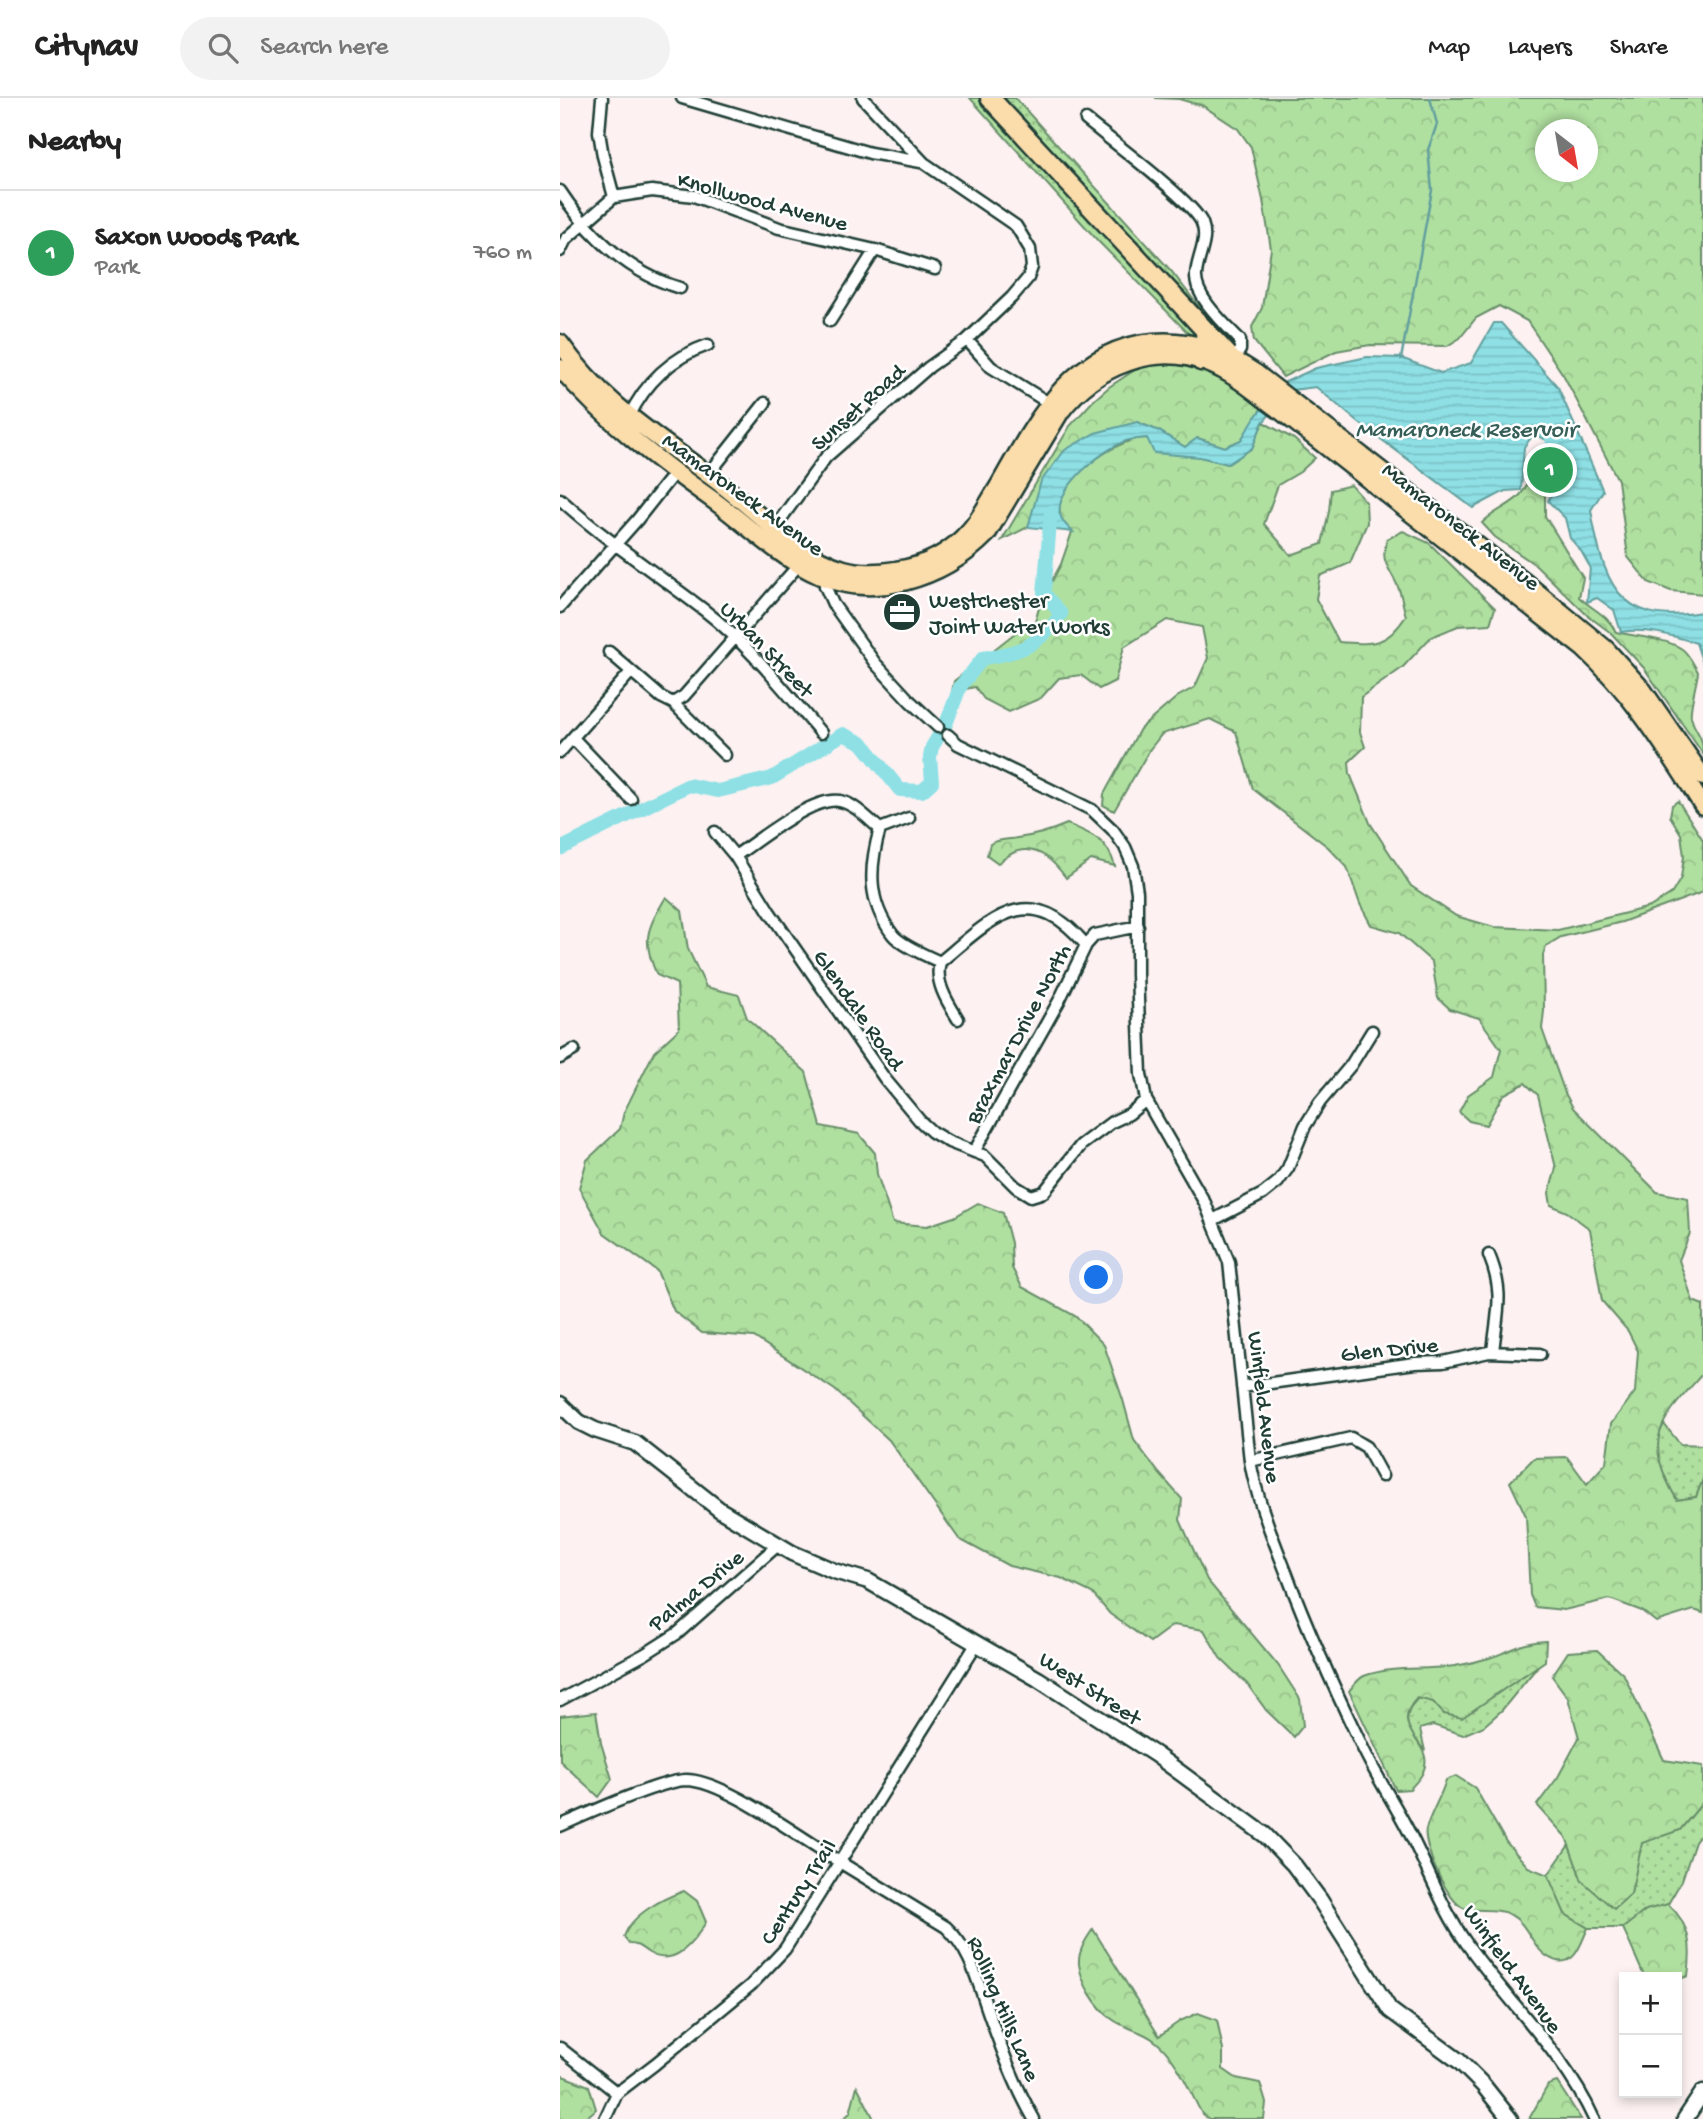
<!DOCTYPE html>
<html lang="en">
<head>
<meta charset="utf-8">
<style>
	:root { --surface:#fff; --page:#f2f2f2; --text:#222; --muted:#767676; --line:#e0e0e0; --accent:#1f3d34 }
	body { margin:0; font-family:"Gochi Hand",sans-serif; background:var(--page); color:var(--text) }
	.controls { position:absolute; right:21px; bottom:21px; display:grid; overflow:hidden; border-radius:0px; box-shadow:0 4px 10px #0003 }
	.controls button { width:63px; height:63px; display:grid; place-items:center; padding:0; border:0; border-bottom:2px solid var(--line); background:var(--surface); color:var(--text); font:35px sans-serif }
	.compass { position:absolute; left:975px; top:21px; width:63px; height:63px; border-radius:50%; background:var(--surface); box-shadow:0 4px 10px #0003; rotate:149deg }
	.you { position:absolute; left:537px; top:1180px; width:24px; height:24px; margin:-18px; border:5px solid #fff; border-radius:50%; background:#1a73e8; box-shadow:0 0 0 10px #1a73e833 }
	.badge { display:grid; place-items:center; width:46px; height:46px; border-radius:50%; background:var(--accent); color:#fff; font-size:23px; font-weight:700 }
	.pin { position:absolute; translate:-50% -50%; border:4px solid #fff; box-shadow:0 2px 7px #0006 }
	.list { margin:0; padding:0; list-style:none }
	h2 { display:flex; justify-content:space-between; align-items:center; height:91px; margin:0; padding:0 28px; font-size:30px }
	h2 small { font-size:23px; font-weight:400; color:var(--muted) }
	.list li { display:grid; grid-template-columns:46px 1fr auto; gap:21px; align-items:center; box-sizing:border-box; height:126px; padding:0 28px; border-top:2px solid var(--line) }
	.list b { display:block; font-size:26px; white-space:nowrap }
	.list p { margin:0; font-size:23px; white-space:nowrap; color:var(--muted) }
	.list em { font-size:23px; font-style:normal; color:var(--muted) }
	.icon { flex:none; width:38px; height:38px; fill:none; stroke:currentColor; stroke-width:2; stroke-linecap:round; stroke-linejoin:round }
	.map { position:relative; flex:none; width:1143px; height:2021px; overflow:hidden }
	header { display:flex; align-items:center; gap:42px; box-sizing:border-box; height:98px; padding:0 35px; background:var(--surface); border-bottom:2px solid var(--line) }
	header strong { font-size:33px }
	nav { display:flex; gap:38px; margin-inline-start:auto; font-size:24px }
	.search { width:490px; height:63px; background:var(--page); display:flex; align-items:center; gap:18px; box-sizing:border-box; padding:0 24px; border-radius:38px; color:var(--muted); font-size:26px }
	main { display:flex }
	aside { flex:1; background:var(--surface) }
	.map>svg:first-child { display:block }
</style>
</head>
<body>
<header>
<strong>Citynav</strong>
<div class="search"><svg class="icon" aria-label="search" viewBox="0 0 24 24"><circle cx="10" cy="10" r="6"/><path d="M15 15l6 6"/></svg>Search here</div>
<nav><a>Map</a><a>Layers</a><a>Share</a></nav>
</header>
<main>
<aside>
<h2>Nearby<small></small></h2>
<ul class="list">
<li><span class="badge" style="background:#2e9e5b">1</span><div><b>Saxon Woods Park</b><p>Park</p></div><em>760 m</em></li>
</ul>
</aside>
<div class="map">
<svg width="1143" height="2021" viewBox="0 0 1143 2021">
	<defs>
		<pattern id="grass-dots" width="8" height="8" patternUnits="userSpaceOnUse" patternTransform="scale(1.75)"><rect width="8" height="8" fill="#b0e0a0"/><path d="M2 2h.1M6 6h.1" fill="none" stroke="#97c18a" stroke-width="1.8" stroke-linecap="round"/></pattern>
		<pattern id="forest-crowns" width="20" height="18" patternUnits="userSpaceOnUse" patternTransform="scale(1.75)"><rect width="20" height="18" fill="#b0e0a0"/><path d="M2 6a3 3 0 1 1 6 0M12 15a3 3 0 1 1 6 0" fill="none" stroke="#97c18a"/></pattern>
		<pattern id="water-rules" width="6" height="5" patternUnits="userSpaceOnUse" patternTransform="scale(1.75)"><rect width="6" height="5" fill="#8ee0e5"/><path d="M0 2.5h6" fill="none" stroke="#7ac1c5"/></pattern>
	</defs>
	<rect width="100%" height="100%" fill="#fdf1f1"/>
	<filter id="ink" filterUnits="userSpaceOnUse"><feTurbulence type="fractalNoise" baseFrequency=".0143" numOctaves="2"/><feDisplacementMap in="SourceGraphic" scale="14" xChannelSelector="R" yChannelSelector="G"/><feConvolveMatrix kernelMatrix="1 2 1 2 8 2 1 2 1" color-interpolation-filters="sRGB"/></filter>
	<g filter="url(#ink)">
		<!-- grass -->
		<path fill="url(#grass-dots)" stroke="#688e6a" stroke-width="2" d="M410,0H420L639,238L636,239L629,236L539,144Z
			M441,0H455L612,174L637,206L673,243L675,248L615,190Z
			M1104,1326L1120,1346L1143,1347V1381L1136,1399L1117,1402L1102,1377L1096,1342Z
			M978,1568L942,1612L924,1628L903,1637L873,1627L860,1631L865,1653C849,1634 838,1621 858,1600L873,1603L884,1616L956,1582Z
			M1143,1704V1734L1135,1744L1122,1782L1108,1806L1063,1830H1028L1005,1816L993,1798L988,1777L1009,1747L1022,1783L1071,1795L1081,1745L1120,1732Z"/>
		<!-- forest -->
		<path fill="url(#forest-crowns)" stroke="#688e6a" stroke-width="2" fill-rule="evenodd" d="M595,0H1143V496L1111,493L1088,484L1068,459L1058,382L1004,278L967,223L939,208L916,220L900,240L887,248L810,247L776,253L723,279L694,243L692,229L702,210L711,151L703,102L691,49L678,31L643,8L619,1ZM986,32H1028V74H986Z
			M607,262C639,274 680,281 701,311L681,342L665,349L638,340L625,349L599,333L577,324L474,414L468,429L442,442L510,328L533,303L549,289L581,268Z
			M703,324L734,341L755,360L740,374L718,387L704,426L731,457L762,446L769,413L771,392L791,387L806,404L807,425L790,465L760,478L756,501L779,544C813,546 826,549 846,518C843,509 842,498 838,489C830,469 819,465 827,441L843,433L869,445L935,510L930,526L898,528L871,539L842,570L801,599L800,634L805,649L789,664L790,676L810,725L851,788L896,818L934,829L998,832L1090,809L1112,795L1121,780L1124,758L1121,736L1110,718L1112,707L1118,703L1143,742V794L1062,824L1001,839L986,848L983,857L984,913L982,931L1005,995L1013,1010L1097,1094L1128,1100L1130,1135L1119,1162L1133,1203L1143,1207V1275C1100,1324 1081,1339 1117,1402L1136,1399L1143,1381V1515L1134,1512L1096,1524L1082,1513L1050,1501L1004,1512L975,1509L970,1497L966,1418L950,1384L974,1360L1007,1359L1027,1386L1046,1365L1051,1326L1075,1294L1078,1253L1068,1233L1042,1203L1030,1131L1007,1114L991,1107L989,1095L996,1070L978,997L965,985L943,997L926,1027L909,1023L899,1014L908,997L934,979L941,951L919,920L890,911L878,900L872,864L839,835L811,827L800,806L787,769L768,749L693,691L676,634L650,621L602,636L590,651L554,713L543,707L544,696L580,631L617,599L635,589L648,560L642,529L607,522L564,549L555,583L539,591L521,577L499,580L481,600L449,614L424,601L415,589L392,594L394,583L460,531L475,524L481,503L501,466L512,434C507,429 502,424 500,417C493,384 557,340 585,340C601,341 621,353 636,358C647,361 657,363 668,366L692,350Z
			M983,353L992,359L985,397V418L1023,480L1019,499C1034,513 1047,516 1056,534C1076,539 1106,540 1122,551C1129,556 1134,567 1138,574C1137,585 1129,610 1131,619C1135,636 1143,634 1143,656L1084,570L1051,535L1027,517L977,468L935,439L922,425C934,412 957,406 965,390C970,381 971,368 973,358Z
			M507,726C532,736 547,741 555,768L531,762L506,780C495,765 480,748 458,753C452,754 444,761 438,765L427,757L430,746C439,741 447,742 457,740C474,738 491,733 507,726Z
			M106,799L122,813L128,851L146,889L179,897L187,920L246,974L261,1028L299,1036L315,1055L317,1076L333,1125L367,1128L394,1119L418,1105L443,1115L451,1145L452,1170L462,1189L517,1219L544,1247L563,1302L574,1342L599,1375L622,1401L620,1422L647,1482L718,1567L740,1601L743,1628L734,1639L706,1612L687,1586L660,1560L644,1532L613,1527L590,1544L550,1516L532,1495L501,1480L449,1468L399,1441L329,1342L275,1292L194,1239L142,1235L114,1213L97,1173L44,1135L19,1090L27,1062L60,1031L64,1014L94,954L119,931L117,886L97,877C81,842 87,831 106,799Z
			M986,1543L985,1563L902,1620L884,1616L873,1604L857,1600C826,1633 877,1644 863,1674C861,1680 854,1686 850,1691L836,1692L789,1593C793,1588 798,1581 804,1578C830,1568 859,1572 886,1569C900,1568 915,1564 929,1560C952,1553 960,1544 986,1543Z
			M1037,1552L1064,1577L1104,1662L1143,1668V1704L1120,1732L1082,1745L1071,1796L1054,1811L1022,1783L1006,1739L977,1707L998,1679L1019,1640L1008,1600L992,1578L1008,1554Z
			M36,1614L41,1645L52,1681L39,1699L0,1663V1618Z
			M896,1678L915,1690L946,1744L968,1769L988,1777L1005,1816L1028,1830C1021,1845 1015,1870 994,1862C972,1854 970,1827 951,1817C937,1809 919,1814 904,1810C888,1805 862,1747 866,1731C871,1714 881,1699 886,1682Z
			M124,1793L137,1803L146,1824C134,1844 115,1870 89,1855C81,1850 79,1846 69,1846L64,1839C71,1816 104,1800 124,1793Z
			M1108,1806C1131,1827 1132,1849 1128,1878L1117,1882V1879L1084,1878L1063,1830L1086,1812Z
			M533,1831L599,1938L620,1923L638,1915L657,1922L663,1952V1971L676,1980L700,1985L706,2005L704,2021H649L642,2016C629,1992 617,1960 595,1943C582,1932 565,1931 552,1921C536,1909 521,1885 519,1866C518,1853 526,1841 533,1831Z
			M0,1977L29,1988L36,2011L25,2021H0Z
			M997,1984L1021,2021H969L988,1987Z
			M297,1988L314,2021H283L290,2015Z"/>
		<!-- water -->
		<path fill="url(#water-rules)" stroke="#629f9e" stroke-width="2" d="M934,225H941L998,289L1043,393L1031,412C1043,481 1056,529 1141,514L1143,516V566L1136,545C1110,537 1088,530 1061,534L1054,512L1037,500L1027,504L1030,469L1021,453L1010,440L1005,420L988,403L1002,365L993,345L974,336L964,349L961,392L945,393L913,410L798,324L756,289L732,292L703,324L692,350L668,366L640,359L594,355L587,340C580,341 572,341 566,343C543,351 495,390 500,416C502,424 507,428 513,434L468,429L481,383L505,352L535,335L577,324L599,333L625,349L637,340L665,349L681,342L695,319L725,284L756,270L807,259L841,260L881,275L911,265Z"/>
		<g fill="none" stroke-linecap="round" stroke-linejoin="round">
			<!-- stream -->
			<path stroke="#629f9e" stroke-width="2.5" d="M841,261L872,92L868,52L877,26L870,0"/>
			<!-- river -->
			<path stroke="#8ee0e5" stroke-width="14" d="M989,329L1004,387
				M0,751L129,687L158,693L212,680L283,636L302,645L340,692L362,693L372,684L370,659L372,649L386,626L400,589L423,560C460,555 480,547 501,516L484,495L491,414"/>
			<defs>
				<path id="street" d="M42,0L39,34L43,58L54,99
					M122,0L310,55L361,64
					M526,22C548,40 634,104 642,125C649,143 637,159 636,177C634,199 666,227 680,242V252L672,265
					M0,93C29,137 69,175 120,190
					M0,153L6,141L54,99L92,93L134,98L219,130L315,152L375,171
					M270,223L315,152
					M407,242L431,269L492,307
					M69,319C85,285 112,259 148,247
					M148,377L205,305
					M0,401C45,442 96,475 144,512C188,546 225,593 261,635
					M215,429L266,359L369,269L407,242L452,199L468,180L472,169L470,151L456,128L364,65L303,0
					M267,476L265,488L273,506L315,565L350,603L378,629
					M0,509L77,422L115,374
					M49,554L101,599L113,605L165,657
					M113,605L124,598L242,463
					M388,637L398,646L532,712L553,732L565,749L573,768L577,794V876L581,976L586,1002L645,1105L669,1164L690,1363C697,1402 712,1438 726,1474C748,1532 773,1588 800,1644C814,1675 833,1703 848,1732C868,1770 882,1811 907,1846C948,1904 1004,1955 1034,2021
					M13,640L71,701
					M0,654L70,575
					M320,731L349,720
					M155,734L175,758L209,813L325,981L360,1023L372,1034L389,1044L425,1058L456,1089L471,1098L484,1094L521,1047L552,1024L569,1016L586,1002
					M175,758C198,743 252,698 280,703C295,706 309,722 320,731C309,769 307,803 333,837C341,847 367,858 380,864C432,821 469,779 526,847
					M380,864C374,884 388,905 398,921
					M0,960L14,952
					M414,1054L499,903L526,847L535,837L578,828
					M653,1122L703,1096L718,1084L728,1070L745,1028L760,1004L791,967L812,933
					M929,1157C945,1196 937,1213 933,1254
					M682,1289L855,1265L883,1264L929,1254L980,1256
					M690,1363L791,1340L806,1349L822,1378
					M0,1602L85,1556L118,1535L218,1447
					M0,1728C27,1716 99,1683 126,1682C161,1682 228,1731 259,1750L268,1759
					M265,1755L386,1829C411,1852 418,1885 429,1916C442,1952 455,1988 474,2021
					M0,1950L57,1995
					M45,2021L57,1995L95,1966L191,1887L225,1851L417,1545"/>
				<path id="secondary" d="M0,1306L19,1324L35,1332L75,1345L160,1412L232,1455L274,1473L308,1483L478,1581L596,1657L705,1737L734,1767L760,1802L830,1912L899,1963L923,1987L950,2021
					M1125,2021L1143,1994"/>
				<path id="primary" d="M0,245C48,313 108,344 171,394C205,421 241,459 284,471C302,476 318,475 336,472C365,468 389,456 409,433C420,421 429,403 438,389C474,326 511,251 593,244C634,241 663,253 697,276L966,485L1046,551L1083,592L1143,679
					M0,270C44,321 98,363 153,402C185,425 217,457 252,474C311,505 383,481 427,436L501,313C535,269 595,243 650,266C677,277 699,298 722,314L1024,551C1073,596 1107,652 1143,708"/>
				<path id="highway" d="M430,0L668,257
					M641,263L646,250L645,233"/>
			</defs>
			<!-- street casing -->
			<use href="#street" stroke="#1f3d34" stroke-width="15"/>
			<!-- secondary casing -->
			<use href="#secondary" stroke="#1f3d34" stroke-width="19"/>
			<!-- primary casing -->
			<use href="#primary" stroke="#1f3d34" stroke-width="21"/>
			<!-- highway casing -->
			<use href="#highway" stroke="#1f3d34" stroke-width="23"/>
			<!-- street -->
			<use href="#street" stroke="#fff" stroke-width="10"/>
			<!-- secondary -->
			<use href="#secondary" stroke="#fff" stroke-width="14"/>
			<!-- primary -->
			<use href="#primary" stroke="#fbdcab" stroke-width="16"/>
			<!-- highway -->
			<use href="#highway" stroke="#fbdcab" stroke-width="18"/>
		</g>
	</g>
	<!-- icons -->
	<defs>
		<symbol id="office-disc" viewBox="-11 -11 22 22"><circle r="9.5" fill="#1f3d34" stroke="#fff"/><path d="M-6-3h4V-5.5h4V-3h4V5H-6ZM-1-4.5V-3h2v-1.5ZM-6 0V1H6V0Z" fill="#fff"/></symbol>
	</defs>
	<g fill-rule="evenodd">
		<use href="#office-disc" x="320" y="492" width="44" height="44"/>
	</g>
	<g text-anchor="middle" stroke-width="5" stroke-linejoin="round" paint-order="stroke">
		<!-- street labels -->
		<g font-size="23" fill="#1f3d34" stroke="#fff">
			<text transform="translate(203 102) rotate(15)" y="8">Knollwood Avenue</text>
			<text transform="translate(297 308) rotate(-42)" y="8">Sunset Road</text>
			<text transform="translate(184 395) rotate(36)" y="8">Mamaroneck Avenue</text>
			<text transform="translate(902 427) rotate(38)" y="8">Mamaroneck Avenue</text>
			<text transform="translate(208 550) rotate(46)" y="8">Urban Street</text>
			<text transform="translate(300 911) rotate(55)" y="8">Glendale Road</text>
			<text transform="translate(457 935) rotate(-62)" y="8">Braxmar Drive North</text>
			<text transform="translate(829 1250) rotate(-6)" y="8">Glen Drive</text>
			<text transform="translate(706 1309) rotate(83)" y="8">Winfield Avenue</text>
			<text transform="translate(135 1491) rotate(-39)" y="8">Palma Drive</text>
			<text transform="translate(531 1589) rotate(33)" y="8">West Street</text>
			<text transform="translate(237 1793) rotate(-57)" y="8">Century Trail</text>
			<text transform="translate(954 1870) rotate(54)" y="8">Winfield Avenue</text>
			<text transform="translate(445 1910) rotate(67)" y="8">Rolling Hills Lane</text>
		</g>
		<!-- poi labels -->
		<g font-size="23" fill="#1f3d34" stroke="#fff" text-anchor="start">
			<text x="369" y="509">Westchester<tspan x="369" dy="26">Joint Water Works</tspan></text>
		</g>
		<!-- water labels -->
		<g font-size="24" font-style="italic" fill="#355e57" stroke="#fff">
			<text x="906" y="338">Mamaroneck Reservoir</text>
		</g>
	</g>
</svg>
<div class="controls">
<button>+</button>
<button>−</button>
</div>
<svg class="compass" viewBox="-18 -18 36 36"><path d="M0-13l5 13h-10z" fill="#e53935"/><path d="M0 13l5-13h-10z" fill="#767676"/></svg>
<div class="you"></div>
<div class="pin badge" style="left:990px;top:372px;background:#2e9e5b">1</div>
</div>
</main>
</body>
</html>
